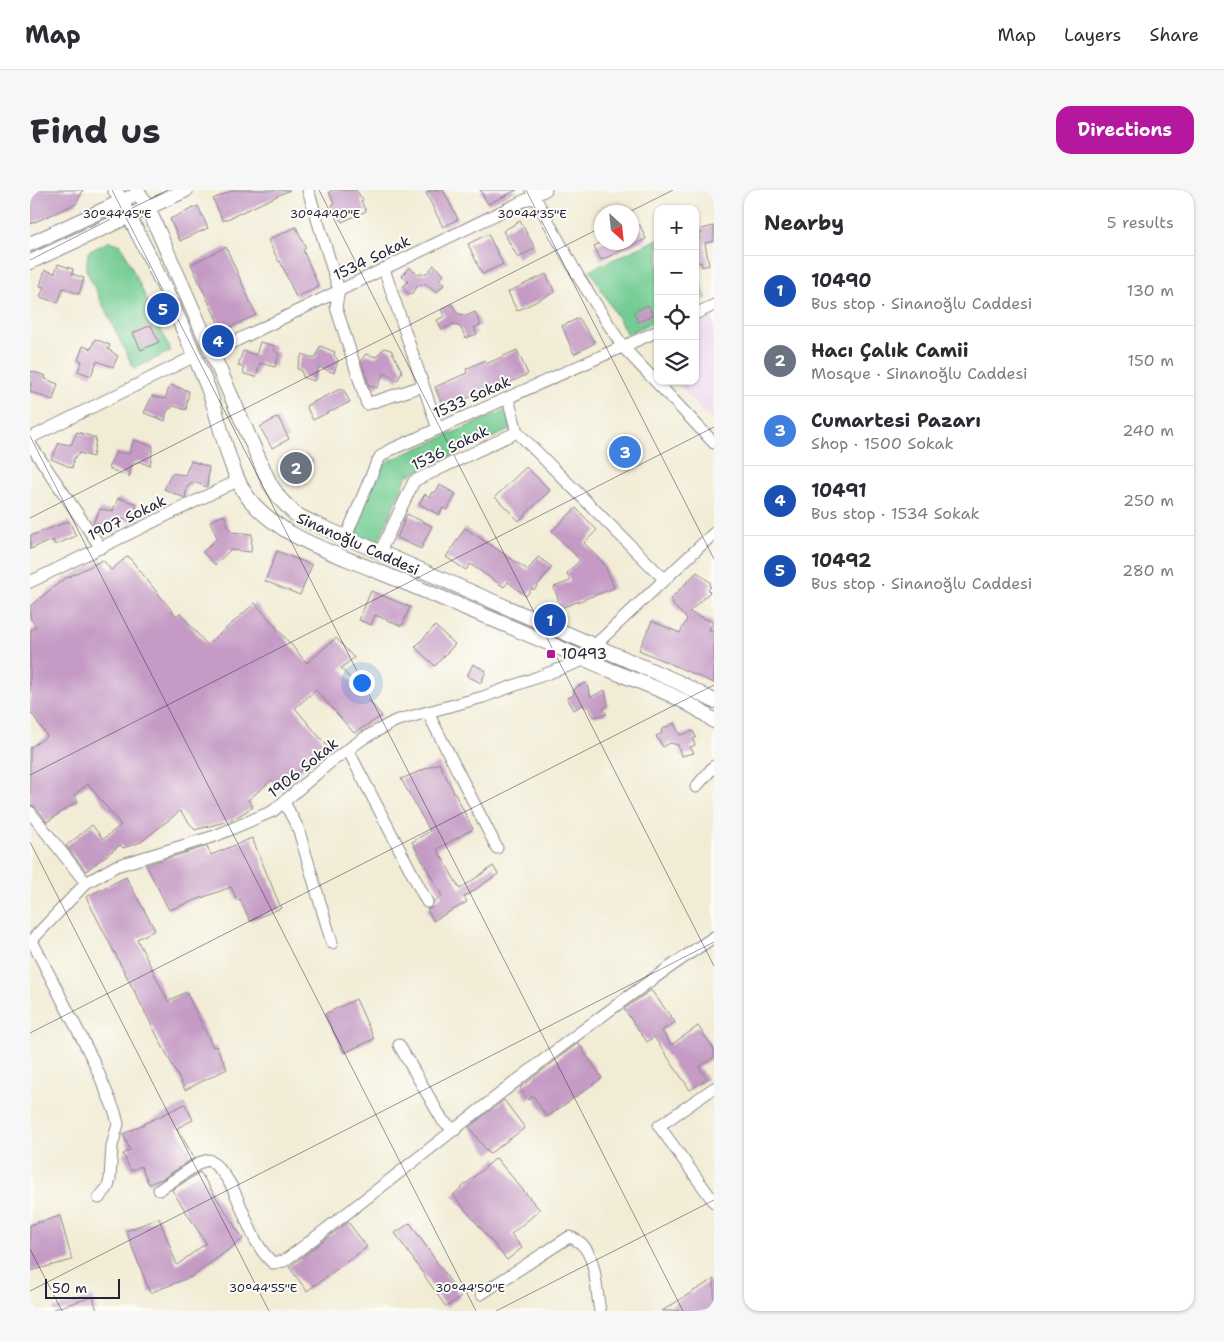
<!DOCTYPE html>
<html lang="en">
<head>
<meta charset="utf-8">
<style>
	:root { --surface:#fff; --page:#f7f7f7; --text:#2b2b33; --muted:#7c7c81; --line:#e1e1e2; --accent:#b5179e }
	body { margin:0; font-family:"Shantell Sans",sans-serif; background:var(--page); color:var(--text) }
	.controls { position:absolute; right:15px; top:15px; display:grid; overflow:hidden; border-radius:10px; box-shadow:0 1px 4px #0004 }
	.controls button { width:45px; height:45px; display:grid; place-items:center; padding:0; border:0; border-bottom:1px solid var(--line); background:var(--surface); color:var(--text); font:25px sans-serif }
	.compass { position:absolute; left:564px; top:15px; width:45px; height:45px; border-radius:50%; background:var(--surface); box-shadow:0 1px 4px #0004; rotate:153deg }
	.scale { position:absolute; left:15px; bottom:12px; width:75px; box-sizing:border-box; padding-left:5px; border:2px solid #22223b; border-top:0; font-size:14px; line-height:18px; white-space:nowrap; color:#22223b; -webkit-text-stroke:4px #fdfcf7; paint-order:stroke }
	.you { position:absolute; left:331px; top:492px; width:18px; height:18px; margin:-12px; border:4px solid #fff; border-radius:50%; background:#1a73e8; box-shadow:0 0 0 8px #1a73e833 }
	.badge { display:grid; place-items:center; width:32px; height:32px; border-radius:50%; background:var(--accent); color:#fff; font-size:16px; font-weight:700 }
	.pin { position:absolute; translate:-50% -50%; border:2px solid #fff; box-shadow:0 1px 5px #0006 }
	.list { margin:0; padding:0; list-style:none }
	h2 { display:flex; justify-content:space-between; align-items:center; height:65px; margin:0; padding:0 20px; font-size:21px }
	h2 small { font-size:16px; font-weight:400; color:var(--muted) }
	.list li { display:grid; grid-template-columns:32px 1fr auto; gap:15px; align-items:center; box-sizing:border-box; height:70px; padding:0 20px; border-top:1px solid var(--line) }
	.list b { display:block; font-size:19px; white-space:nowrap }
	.list p { margin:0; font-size:16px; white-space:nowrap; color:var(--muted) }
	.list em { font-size:16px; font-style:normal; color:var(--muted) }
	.icon { flex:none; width:28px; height:28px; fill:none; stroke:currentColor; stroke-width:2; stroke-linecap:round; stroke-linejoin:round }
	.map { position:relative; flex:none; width:684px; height:1121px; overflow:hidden; border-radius:15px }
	header { display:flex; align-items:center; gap:30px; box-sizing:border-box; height:70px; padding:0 25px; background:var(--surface); border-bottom:1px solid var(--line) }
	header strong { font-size:24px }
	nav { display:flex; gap:28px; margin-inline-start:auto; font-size:18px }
	.intro { display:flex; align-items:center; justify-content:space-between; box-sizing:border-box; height:120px; padding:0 30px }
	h1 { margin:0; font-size:35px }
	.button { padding:12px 22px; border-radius:15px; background:var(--accent); color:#fff; font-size:18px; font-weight:700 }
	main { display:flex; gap:30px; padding:0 30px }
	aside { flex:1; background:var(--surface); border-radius:15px; box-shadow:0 1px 4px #0004 }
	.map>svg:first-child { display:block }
</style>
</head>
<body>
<header>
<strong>Map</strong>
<nav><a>Map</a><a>Layers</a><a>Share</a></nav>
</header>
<div class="intro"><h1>Find us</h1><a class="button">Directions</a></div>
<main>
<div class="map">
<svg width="684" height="1121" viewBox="0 0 684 1121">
	<rect width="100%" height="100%" fill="#fdfcf7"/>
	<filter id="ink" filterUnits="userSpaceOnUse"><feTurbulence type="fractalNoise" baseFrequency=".02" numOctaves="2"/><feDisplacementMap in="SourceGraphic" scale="10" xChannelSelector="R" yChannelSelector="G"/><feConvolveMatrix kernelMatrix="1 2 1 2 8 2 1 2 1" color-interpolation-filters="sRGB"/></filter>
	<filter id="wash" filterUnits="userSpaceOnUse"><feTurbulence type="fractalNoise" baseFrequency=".0096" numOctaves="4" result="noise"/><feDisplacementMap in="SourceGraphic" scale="20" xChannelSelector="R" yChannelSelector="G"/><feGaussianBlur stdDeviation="1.12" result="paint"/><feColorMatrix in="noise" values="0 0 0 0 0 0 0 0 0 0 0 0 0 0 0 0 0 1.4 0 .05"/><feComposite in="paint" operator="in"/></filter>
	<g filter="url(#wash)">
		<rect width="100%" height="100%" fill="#f2ecd5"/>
		<!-- built -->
		<path fill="#ead1ed" d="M684,125V234L645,191H665V133Z"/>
		<!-- green -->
		<path fill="#72cc93" stroke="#4a7767" d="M628,49V130L597,144L560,80Z
			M80,51L91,55L141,161L104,179L56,80L58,62Z
			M665,82L677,108L665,113Z
			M475,220L482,239L377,286L346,356L322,345L337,307L354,273Z"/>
		<g id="blocks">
			<!-- building -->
			<path fill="#c59bc5" d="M0,0H53L46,14L0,34Z
				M203,0H260L193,31L183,9Z
				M303,0H326L333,10L331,11L336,21L312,32L302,15L304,14L299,2Z
				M403,0H413L428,29L413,37L396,3Z
				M450,0H487L458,14Z
				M168,16L178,38L150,51L140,29Z
				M490,31L505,58L488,68L473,41Z
				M610,35L616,49L571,70L564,56L572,52H602V39Z
				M684,36V51L675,53L679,75L672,77L671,72L665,73V50L669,49L668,44L672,43L671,39Z
				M266,37L276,58L273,60L289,97L266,107L250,71L249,72L238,50Z
				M458,44L473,74L452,84L438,54Z
				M196,57L226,125L192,141L161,74Z
				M28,74L43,79L42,84L54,88L49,104L33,98L28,113L10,107L14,97L10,96L15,80L25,83Z
				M404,75L414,85L409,90L414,95L406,103L396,94L388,95L381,105L372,98L378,91L372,86L379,77L387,84L397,83Z
				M516,84L525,102L487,121L478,102Z
				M422,114L427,123L436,126L445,122L451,135L444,138L447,144L436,148L430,137L423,134L412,140L407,130L415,126L411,120Z
				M618,115L623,125L608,132L604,122Z
				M549,128L565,153L544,164L532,136Z
				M121,135L129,152L111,160L103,143Z
				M65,149L80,155L78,159L88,166L83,177L67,171L61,186L48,181L52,171L48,170L53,156L61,159Z
				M230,152L245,156L244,160L249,164L245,177L230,173L226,187L214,184L213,177L208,176L213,161L226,165Z
				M290,156L305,162L304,165L308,170L304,183L289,177L284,191L273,187L271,180L267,179L272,164L285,169Z
				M354,158L361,160L372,181L368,190L354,183L347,198L339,195L331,170L336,164L346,167Z
				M487,160L498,184L449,207L447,204L414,219L405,197L437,183L436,179L455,170L456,174Z
				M1,181L16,186L15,189L28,194L23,210L0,202Z
				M140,195L159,201L156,220L144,216L137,221L135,231L114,223L122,206L135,209Z
				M310,199H313L320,212L283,230L276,216Z
				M248,227L259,249L242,258L230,237Z
				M47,242L66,248L63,267L50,263L44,268L42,278L21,269L29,253L41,255Z
				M104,250L123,256L120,276L108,271L101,276L99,287L78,278L86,262L99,264Z
				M275,264L284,270L269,295L250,283L261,266L270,272Z
				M161,271L179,277L177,297L164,292L157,297L155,308L134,299L142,283L155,285Z
				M496,277L520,300L489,331L465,307Z
				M410,295L426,304L417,320L413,318L409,325L389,314L395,304L399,307L402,302L405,303Z
				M88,308L107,314L104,333L92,329L85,334L82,344L66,337L63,333L70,319L83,321Z
				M546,318L567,340L554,353L575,375L584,398L531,418L524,397L540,391L537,383L550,370L522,341Z
				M377,324L402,336L391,359L367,348Z
				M194,325L201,342L222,344L221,362L200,360L185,375L173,362L187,348L180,331Z
				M39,331L46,346L25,355L23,350L0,359V346Z
				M435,338L498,380L508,367L522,377L504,400L502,398L496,406L478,392L474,397L440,374L436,380L416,367Z
				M247,361L282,375L270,405L235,391Z
				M98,366L146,426L150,423L177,455L225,413L277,473L306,448L324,468L311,478L352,526L324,543L286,500L265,518L298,557L250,598L242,590L218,610L223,617L202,630L165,640L150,621L111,652L93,658L90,655L56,681L36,656L62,635L73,649L91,635L58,594L44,605L48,611L17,632L6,617L0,615V558L17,546L0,521V441L6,437L0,428V416L34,389L73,370L81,380Z
				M667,382L681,393L679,396L681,397L678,400L680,402L659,422L683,432L679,440L684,442V493L609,460L622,431L650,443L657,429L642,414L644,413L640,409Z
				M341,401L380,417L372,436L345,425L341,435L329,430Z
				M405,436L425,454L405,476L385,457Z
				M443,474L456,481L451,493L437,486Z
				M556,493L561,507L575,500L578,515L573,519L577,524L564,527L559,518L552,515L544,520L537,508L544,505L543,501L548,496Z
				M644,533L650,545L663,541L666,547L663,549L665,555L660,557L664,563L651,566L648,555L640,553L633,557L626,546L632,543L631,540Z
				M409,573L443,639L407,659L430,699L463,676L468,684L434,707L437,712L403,731L397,719L401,718L404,711L412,706L382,652L400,641L371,589Z
				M222,648L251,718L220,731L210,709L207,710L201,697L139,720L116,675L177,656L181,665Z
				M96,687L125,740L107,749L138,811L156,802L183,857L186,856L197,879L155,900L56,707Z
				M621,800L645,832L632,841L641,855L668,836L684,859V867L669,877L677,889L660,900L624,847L617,852L594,819Z
				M326,809L344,849L314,863L295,824Z
				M548,853L572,888L517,927L503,906L498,910L490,898Z
				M474,910L495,938L459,964L439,937Z
				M155,914L163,930L147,938L164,968L134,988L119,994L111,976L101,981L93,964L100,960L93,944Z
				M466,968L510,1020L481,1044L492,1058L477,1070L423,1005Z
				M170,982L213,1049L163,1086L120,1103L96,1041L129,1028L147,1075L176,1053L142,1000Z
				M30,1026L42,1070L0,1081V1035Z
				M318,1032L337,1057L277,1101L259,1077Z
				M380,1033L431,1107L416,1117L365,1043Z
				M684,1089V1121H632L659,1104Z
				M63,1107L67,1121H23V1119Z"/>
		</g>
	</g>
	<g filter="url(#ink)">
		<use href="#blocks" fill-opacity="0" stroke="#8a8788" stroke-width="1"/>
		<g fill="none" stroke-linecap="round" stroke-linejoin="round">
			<defs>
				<path id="minor" d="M278,0L309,100L306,117L337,214L393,196
					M501,0L548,86L593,157L684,253
					M354,79L408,239
					M665,124L684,115
					M181,163L516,0
					M478,208L487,242L635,390
					M0,248L165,166
					M0,254L71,358
					M315,349L346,274L350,267L358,261L628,141
					M349,364L384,291L487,242
					M0,392L207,291
					M564,456L684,343
					M398,523L467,658
					M318,560L397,712
					M666,597L684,576
					M254,612L268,638L302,753
					M0,622L56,693
					M2,751L63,870L85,922L88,934L82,956L80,989L78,997L69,1008
					M0,752L56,693L86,676L185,646L243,621L298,574L334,548L365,531L453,507L557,469
					M369,855L413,931L425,940
					M684,898L629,936L684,1012
					M129,1000L171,972L179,970C214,994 212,1046 243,1073L254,1071C398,964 535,846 684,747
					M451,1104L539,1047C568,1054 565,1097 570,1121"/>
				<path id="major" d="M85,0C120,64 151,131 178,198C190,230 200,287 220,310C251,347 299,361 342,379C422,412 501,445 580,480C614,494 655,507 684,531
					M107,0L118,18L240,294L251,310L265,324L283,333L648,492L684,511
					M0,54L99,8
					M0,72L156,0"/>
			</defs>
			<!-- minor casing -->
			<use href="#minor" stroke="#8a8788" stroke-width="13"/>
			<!-- major casing -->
			<use href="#major" stroke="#8a8788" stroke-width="16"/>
			<!-- minor -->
			<use href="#minor" stroke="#fff" stroke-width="11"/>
			<!-- major -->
			<use href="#major" stroke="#fff" stroke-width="14"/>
		</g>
	</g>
	<!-- ticks -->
	<path fill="none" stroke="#22223b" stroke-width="1" stroke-opacity="0.45" d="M82,0L653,1121M289,0L684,776M496,0L684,369M599,22L643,0M0,70L138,0M0,246L446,1121M0,328L572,37M0,585L684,237M0,652L239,1121M0,843L684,495M0,1059L32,1121M0,1101L684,752M466,1121L684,1010"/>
	<!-- markers -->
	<rect fill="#b5179e" stroke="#fdfcf7" stroke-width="2" x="516" y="459" width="10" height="10" rx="2.5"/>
	<g text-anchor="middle" stroke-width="4" stroke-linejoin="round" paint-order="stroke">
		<!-- street labels -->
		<g font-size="15" fill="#22223b" stroke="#fdfcf7">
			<text transform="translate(342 68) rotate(-26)" y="5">1534 Sokak</text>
			<text transform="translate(442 207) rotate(-24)" y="5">1533 Sokak</text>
			<text transform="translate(420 258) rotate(-26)" y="5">1536 Sokak</text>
			<text transform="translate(97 328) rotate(-26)" y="5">1907 Sokak</text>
			<text transform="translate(328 354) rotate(24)" y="5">Si̇nanoğlu Caddesi</text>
			<text transform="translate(273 578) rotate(-39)" y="5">1906 Sokak</text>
		</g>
		<!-- poi labels -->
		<g font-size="15" fill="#22223b" stroke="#fdfcf7" text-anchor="start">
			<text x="531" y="469">10493</text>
		</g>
	</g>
	<g font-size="12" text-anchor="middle" fill="#22223b" stroke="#fdfcf7" stroke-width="4" stroke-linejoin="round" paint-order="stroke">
		<text x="87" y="28">30°44'45"E</text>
		<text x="295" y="28">30°44'40"E</text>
		<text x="502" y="28">30°44'35"E</text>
		<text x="233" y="1102">30°44'55"E</text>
		<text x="440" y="1102">30°44'50"E</text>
	</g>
</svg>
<div class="controls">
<button>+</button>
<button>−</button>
<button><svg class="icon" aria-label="locate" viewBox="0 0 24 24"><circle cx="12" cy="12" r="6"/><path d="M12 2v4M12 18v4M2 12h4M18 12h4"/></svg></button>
<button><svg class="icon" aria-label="layers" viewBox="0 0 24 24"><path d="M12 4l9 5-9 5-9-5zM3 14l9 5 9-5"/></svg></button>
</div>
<svg class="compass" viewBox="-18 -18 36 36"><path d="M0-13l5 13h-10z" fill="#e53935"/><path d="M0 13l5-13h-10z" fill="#7c7c81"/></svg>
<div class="scale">50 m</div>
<div class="you"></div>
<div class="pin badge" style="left:520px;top:430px;background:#1a4fb4">1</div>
<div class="pin badge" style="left:266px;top:278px;background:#6b7280">2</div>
<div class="pin badge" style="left:595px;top:262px;background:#3f7fe0">3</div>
<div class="pin badge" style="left:188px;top:151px;background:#1a4fb4">4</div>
<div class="pin badge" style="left:133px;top:119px;background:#1a4fb4">5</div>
</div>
<aside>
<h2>Nearby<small>5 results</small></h2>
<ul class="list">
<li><span class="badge" style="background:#1a4fb4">1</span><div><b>10490</b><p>Bus stop · Si̇nanoğlu Caddesi</p></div><em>130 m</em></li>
<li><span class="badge" style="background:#6b7280">2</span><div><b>Hacı Çalık Camii</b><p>Mosque · Si̇nanoğlu Caddesi</p></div><em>150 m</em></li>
<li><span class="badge" style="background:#3f7fe0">3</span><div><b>Cumartesi Pazarı</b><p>Shop · 1500 Sokak</p></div><em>240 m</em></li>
<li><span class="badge" style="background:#1a4fb4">4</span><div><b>10491</b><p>Bus stop · 1534 Sokak</p></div><em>250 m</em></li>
<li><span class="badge" style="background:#1a4fb4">5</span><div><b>10492</b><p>Bus stop · Si̇nanoğlu Caddesi</p></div><em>280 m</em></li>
</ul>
</aside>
</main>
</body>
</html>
